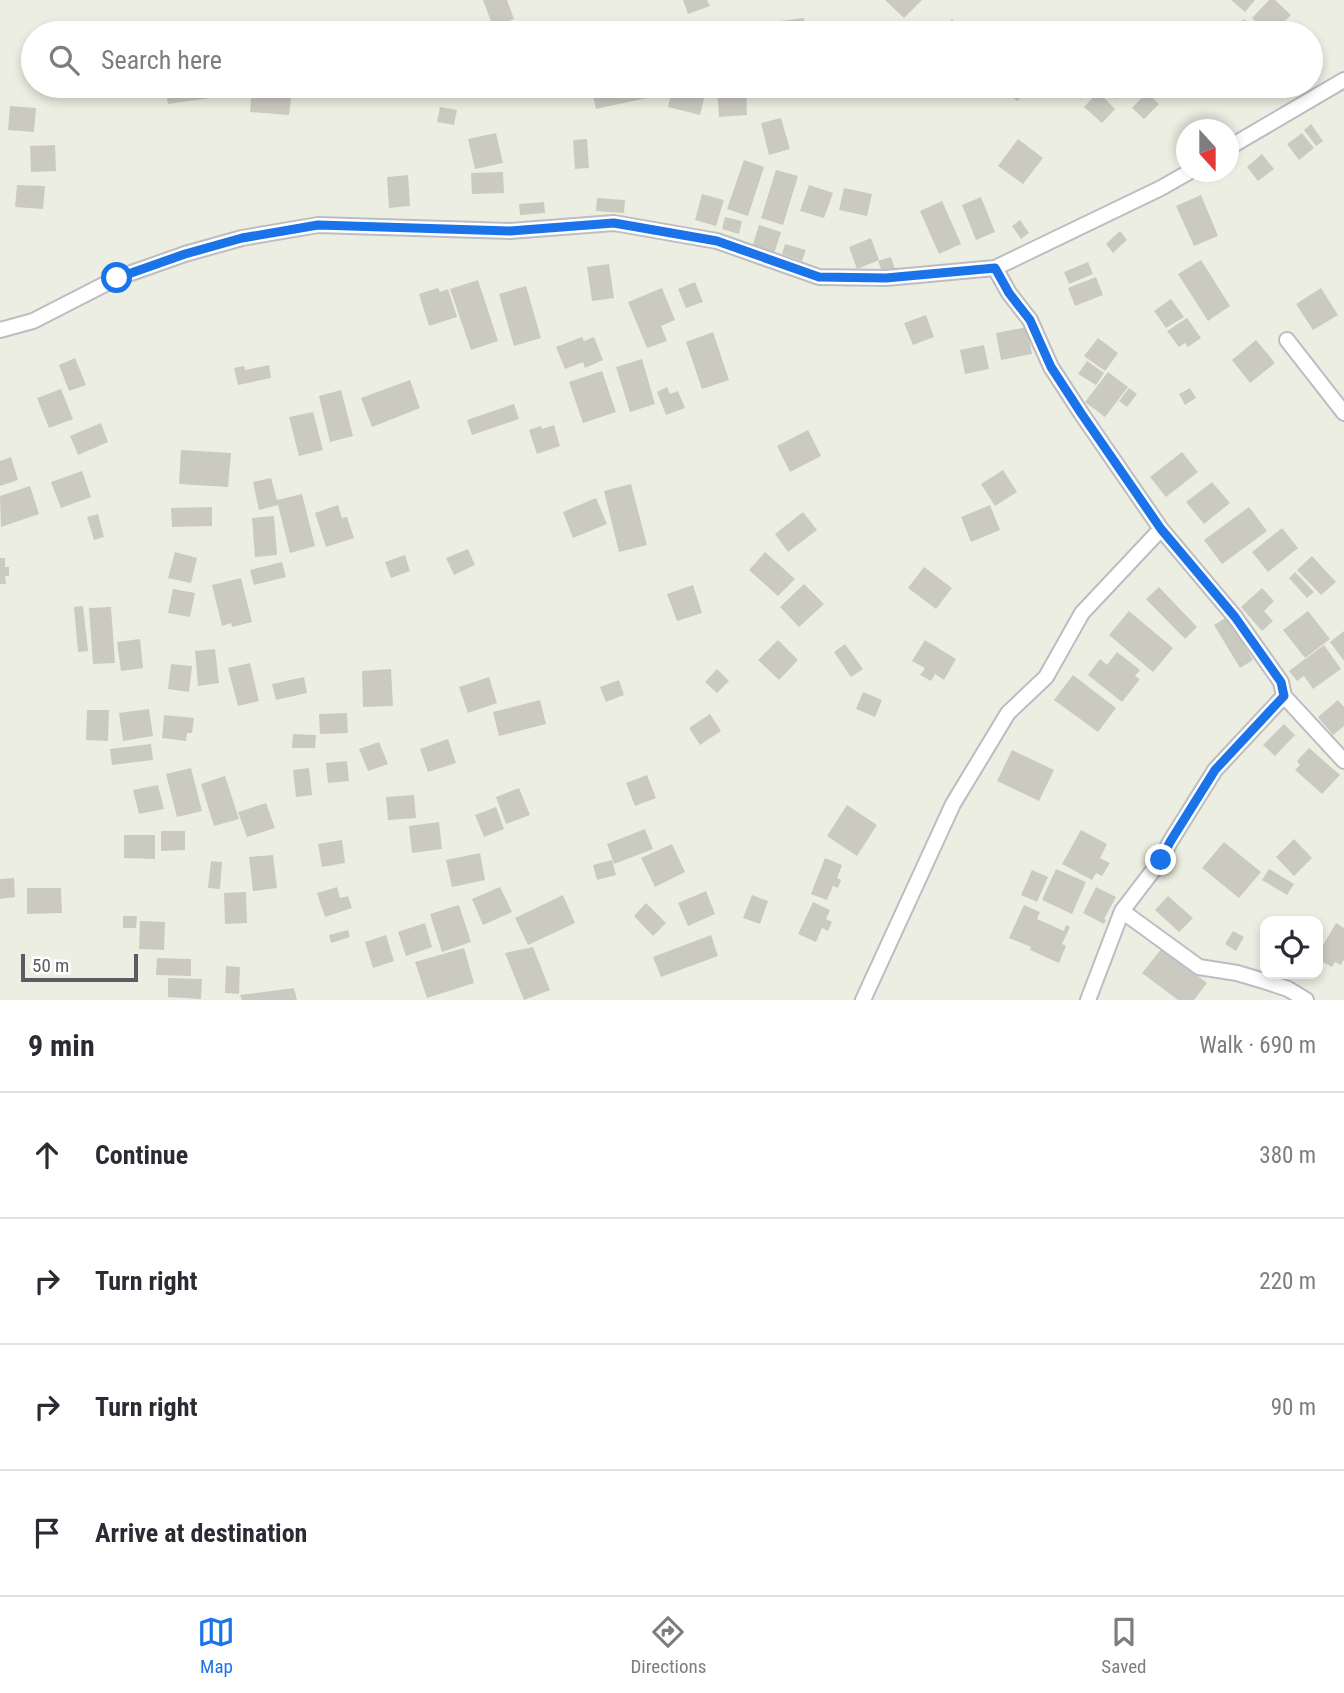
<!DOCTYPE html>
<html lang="en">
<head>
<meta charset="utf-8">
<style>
	:root { --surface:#fff; --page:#f2f2f3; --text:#2b2b33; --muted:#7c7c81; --line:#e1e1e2; --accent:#1a73e8 }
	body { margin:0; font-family:"Roboto Condensed",sans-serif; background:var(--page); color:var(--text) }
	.controls { position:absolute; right:21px; bottom:21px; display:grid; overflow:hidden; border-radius:14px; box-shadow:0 4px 10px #0003 }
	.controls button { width:63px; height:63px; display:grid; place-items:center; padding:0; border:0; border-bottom:2px solid var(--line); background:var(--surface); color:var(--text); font:35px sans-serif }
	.compass { position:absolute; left:1176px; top:119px; width:63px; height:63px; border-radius:50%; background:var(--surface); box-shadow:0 4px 10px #0003; rotate:159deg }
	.scale { position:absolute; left:21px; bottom:18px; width:117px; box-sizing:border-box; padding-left:7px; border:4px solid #5a5c63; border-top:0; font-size:19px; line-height:24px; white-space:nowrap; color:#5a5c63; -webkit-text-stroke:5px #fff; paint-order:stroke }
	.stop { position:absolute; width:21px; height:21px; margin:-16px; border:5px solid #1a73e8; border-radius:50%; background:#fff }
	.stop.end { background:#1a73e8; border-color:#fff; box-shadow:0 2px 7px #0008 }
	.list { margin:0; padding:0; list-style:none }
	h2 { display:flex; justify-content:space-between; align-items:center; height:91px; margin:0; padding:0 28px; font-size:30px }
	h2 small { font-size:23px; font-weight:400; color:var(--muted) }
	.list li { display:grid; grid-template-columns:46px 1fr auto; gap:21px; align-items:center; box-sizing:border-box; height:126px; padding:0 28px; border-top:2px solid var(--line) }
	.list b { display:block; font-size:26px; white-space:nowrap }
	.list em { font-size:23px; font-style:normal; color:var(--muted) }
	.icon { flex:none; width:38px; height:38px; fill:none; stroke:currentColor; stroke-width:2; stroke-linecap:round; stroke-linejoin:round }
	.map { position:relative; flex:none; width:1344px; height:1000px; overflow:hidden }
	.search { position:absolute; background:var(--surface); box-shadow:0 4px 10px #0003; left:21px; right:21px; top:21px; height:77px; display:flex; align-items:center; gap:18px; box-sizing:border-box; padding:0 24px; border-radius:38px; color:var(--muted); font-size:26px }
	.sheet { height:595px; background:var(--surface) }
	nav { display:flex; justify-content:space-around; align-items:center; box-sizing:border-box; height:98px; border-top:2px solid var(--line); background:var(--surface); font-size:19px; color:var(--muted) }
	nav a { display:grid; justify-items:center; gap:4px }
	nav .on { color:var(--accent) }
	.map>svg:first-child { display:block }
</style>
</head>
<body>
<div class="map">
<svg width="1344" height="1000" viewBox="0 0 1344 1000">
	<rect width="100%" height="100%" fill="#edeee2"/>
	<!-- building -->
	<path fill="#cbcac1" d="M483,0H507L514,19L493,27Z
		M683,0H707L710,6L688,14Z
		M885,0H922L904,18Z
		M1231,0H1255L1245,12Z
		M1269,0H1275L1291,15L1273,33H1268L1252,18Z
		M804,18L805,33H773L772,22Z
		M952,19L964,33H943L940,30Z
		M1244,19L1259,33H1234L1232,31Z
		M172,86H229L230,95L168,104L165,87Z
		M252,86L292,89L289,115L250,112Z
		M474,86H500L498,97L473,93Z
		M591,86H644L647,98L596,109Z
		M673,86H707L700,115L668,107Z
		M717,86H746L747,115L719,117Z
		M1002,86H1033L1017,101Z
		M1102,86H1128L1115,99Z
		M1098,92L1115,109L1102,123L1084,107Z
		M1147,92L1159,104L1144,119L1132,108Z
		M10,106L36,108L34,132L8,130Z
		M440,107L457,110L454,125L437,122Z
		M781,118L790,149L769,155L761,123Z
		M1311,124L1323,141L1316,146L1304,130Z
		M496,133L503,163L475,169L468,139Z
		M1302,133L1314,148L1299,160L1287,144Z
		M587,139L589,168L575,169L573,140Z
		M1018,139L1043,158L1023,184L998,166Z
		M55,145L56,171L31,172L30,146Z
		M1262,154L1274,169L1258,181L1247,167Z
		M744,160L764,167L748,216L727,209Z
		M776,170L798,176L783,225L761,218Z
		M503,172L504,193L472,194L471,173Z
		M408,175L410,206L389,208L387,177Z
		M17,185L45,186L43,209L15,207Z
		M809,185L833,193L824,218L800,211Z
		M844,188L872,194L867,216L839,210Z
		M702,194L724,200L716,226L695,220Z
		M1201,195L1218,236L1194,246L1176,206Z
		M981,197L995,232L976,240L962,205Z
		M597,198L625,200L624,213L596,211Z
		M942,201L961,244L939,254L920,211Z
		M544,202L545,213L520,215L519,204Z
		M725,217L742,221L739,234L722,229Z
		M1020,220L1029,233L1021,239L1012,226Z
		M759,225L781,232L774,254L752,247Z
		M1120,231L1127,240L1113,253L1106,244Z
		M871,238L879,260L857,269L849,247Z
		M785,244L806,250L802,261L782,254Z
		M891,257L895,269L883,274L878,261Z
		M1201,260L1230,306L1208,321L1178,274Z
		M1088,262L1093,274L1069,284L1064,272Z
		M609,264L614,298L592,301L587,267Z
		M1096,277L1103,295L1075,306L1068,288Z
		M478,280L498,341L471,350L450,289Z
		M695,282L703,302L686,308L678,289Z
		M526,286L541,338L514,346L499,294Z
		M438,288L440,292L448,289L457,317L429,326L419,294Z
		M662,288L675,320L661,326L667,341L647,348L628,302Z
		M1321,288L1338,315L1313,330L1296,304Z
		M1171,299L1184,317L1166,328L1154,311Z
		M926,315L934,337L913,345L904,323Z
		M1187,318L1201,338L1188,347L1185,343L1179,347L1167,331Z
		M1027,327L1032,354L1001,360L996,333Z
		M713,332L729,380L702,389L686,342Z
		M582,337L584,341L594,337L603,360L585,368L583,362L565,369L556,347Z
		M1098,338L1118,353L1105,371L1084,356Z
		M1256,340L1275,363L1250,383L1232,360Z
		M984,345L989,369L965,374L960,350Z
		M75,358L86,385L69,391L59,365Z
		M642,359L655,404L630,412L616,367Z
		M1087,361L1104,373L1096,385L1078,374Z
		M269,365L271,378L238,385L234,368L244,366L245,370Z
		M602,371L616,412L583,423L569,382Z
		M1108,372L1128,387L1105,417L1085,402Z
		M410,380L420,408L372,427L361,398Z
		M667,387L670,394L678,391L685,408L666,415L657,392Z
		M1129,388L1137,394L1127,407L1119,401Z
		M1190,388L1196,398L1185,405L1179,394Z
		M61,389L73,419L49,428L37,398Z
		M341,390L353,436L330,442L319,396Z
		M514,404L519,419L472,435L467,420Z
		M313,412L323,450L299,456L289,417Z
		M101,423L108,442L78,455L70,436Z
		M554,425L560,446L537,454L529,430L541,426L542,429Z
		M808,430L821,456L790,472L777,446Z
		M181,450L231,453L228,487L179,484Z
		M1182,452L1198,472L1166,497L1150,477Z
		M11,457L18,480L0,486V461Z
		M1003,470L1017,492L995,506L981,484Z
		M82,471L91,497L61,508L51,482Z
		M271,478L277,500L302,494L315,546L290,553L278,505L259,510L253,482Z
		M1212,482L1230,503L1204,524L1186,502Z
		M631,484L647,545L619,552L604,491Z
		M30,486L39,514L1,527L0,496Z
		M596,498L607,524L573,538L563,512Z
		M338,505L342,518L347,517L354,538L326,547L315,513Z
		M990,505L1000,530L971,542L961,517Z
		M212,507V526L172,527L171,508Z
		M1249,507L1267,531L1222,564L1204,540Z
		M803,512L817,530L788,552L775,534Z
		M98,514L104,537L94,540L87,517Z
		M274,516L277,555L255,557L252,518Z
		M1282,528L1298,548L1268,572L1252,552Z
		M468,549L475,565L454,575L446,558Z
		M175,552L197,558L191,583L168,578Z
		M765,552L795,579L778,596L749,570Z
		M405,555L410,571L391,578L385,562Z
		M1312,556L1336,582L1321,595L1297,570Z
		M0,558H5V567H9V576H5L6,584H0Z
		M282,562L286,577L254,585L250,570Z
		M924,567L952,588L936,609L908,588Z
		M1295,572L1314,592L1307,598L1289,578Z
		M241,578L252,622L232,627L231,623L222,626L212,585Z
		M804,584L824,604L799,627L780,607Z
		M693,585L702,613L677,621L667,594Z
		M1159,587L1197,627L1185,639L1146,599Z
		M1262,588L1274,601L1264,611L1273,621L1262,631L1241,607Z
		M173,589L195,593L190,617L168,613Z
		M83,606L88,651L78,652L74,607Z
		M111,607L115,663L93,664L89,608Z
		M1129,611L1173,648L1153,672L1109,635Z
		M1308,611L1330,639L1305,658L1283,630Z
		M1227,617L1253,660L1240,668L1214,625Z
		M1344,631V661L1330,642Z
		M140,639L143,668L121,671L117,642Z
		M778,640L798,660L779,680L758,660Z
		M925,640L956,659L944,680L935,674L931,681L920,675L925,668L912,661Z
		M845,644L863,669L851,677L834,652Z
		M1324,645L1341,669L1313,689L1304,676L1297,681L1289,671Z
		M215,649L219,683L198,686L195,651Z
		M1117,652L1140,670L1135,676L1140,679L1122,702L1088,675L1100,659L1107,665Z
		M250,663L259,701L238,706L228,668Z
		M171,664L192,666L189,692L168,689Z
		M391,669L393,706L363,707L362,671Z
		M717,669L729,681L717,693L705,682Z
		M1073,675L1116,708L1098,732L1054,700Z
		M304,677L307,693L276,700L272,684Z
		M489,677L497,703L468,713L459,687Z
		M619,680L624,695L606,702L600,687Z
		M863,692L882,700L875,717L856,709Z
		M540,700L546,724L499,736L493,712Z
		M1338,700L1344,707V726L1333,735L1318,717Z
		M149,709L153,736L123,741L119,713Z
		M87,710H109L108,741L86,740Z
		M347,713L348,733L320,734L319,714Z
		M710,714L721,731L700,745L689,728Z
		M164,715L194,718L192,733H187L186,741L162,738Z
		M1284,724L1295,735L1275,756L1263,745Z
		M293,734L316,735L315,748H292Z
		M448,739L456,763L428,772L420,749Z
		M379,742L388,764L368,771L359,749Z
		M151,744L153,760L112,765L110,749Z
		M1309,748L1340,775L1322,794L1295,770L1300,765L1297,761Z
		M1012,750L1054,770L1039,801L997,781Z
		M347,761L349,781L328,783L326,763Z
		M191,768L202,811L177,817L166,774Z
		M309,768L312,795L296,797L293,770Z
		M647,775L656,798L635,806L626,783Z
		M225,776L239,819L214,826L201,784Z
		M158,785L164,809L139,814L133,790Z
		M519,788L530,815L506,824L496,797Z
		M414,795L416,818L388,820L386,797Z
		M266,803L275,828L247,837L238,812Z
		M847,805L877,825L857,856L827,836Z
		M496,807L504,829L484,837L475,815Z
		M439,822L442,849L412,853L409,826Z
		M645,829L653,849L614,864L607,844Z
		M1081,830L1107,844L1100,858L1110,863L1102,876L1096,873L1092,880L1062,864Z
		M161,831H185V850L161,851Z
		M124,835H155V859L124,858Z
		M1294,839L1312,858L1294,876L1276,857Z
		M342,840L345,863L322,867L318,844Z
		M1224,842L1261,872L1239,898L1202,868Z
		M672,844L685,872L655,887L641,858Z
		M480,853L485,880L452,887L446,860Z
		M273,855L277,888L253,891L249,857Z
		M825,858L842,865L837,878L841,880L838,888L833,886L827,900L811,894Z
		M612,860L616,875L597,880L593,865Z
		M211,861L222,862L220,889L208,888Z
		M1056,869L1086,882L1072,914L1042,900Z
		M1269,869L1294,884L1287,895L1262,880Z
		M1032,870L1048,877L1037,902L1021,895Z
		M14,878L15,897L0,899V879Z
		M337,887L340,898L348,896L352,908L325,917L317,893Z
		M500,887L512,912L483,925L472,899Z
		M1096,887L1116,897L1104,919L1106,920L1104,924L1083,913Z
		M27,888H61L62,913L27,914Z
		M706,891L715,914L688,926L678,903Z
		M246,892L247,923L225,924L224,893Z
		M563,895L575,923L528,945L515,918Z
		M752,895L768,901L760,924L743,918Z
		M1168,896L1193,918L1179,932L1155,910Z
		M813,902L830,910L826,919L832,922L828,931L822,928L816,942L798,934Z
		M646,903L666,923L653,936L634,916Z
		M459,905L471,942L442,952L430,914Z
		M1024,905L1040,912L1037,919L1064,931L1066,925L1070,927L1062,944L1066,946L1059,963L1030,950L1031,947L1009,938Z
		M123,916H137L136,928H123Z
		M140,921L165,922L164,950L139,949Z
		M425,923L432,947L406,956L398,932Z
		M1336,923L1344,928V959L1341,965L1335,962L1332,967L1318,959V954Z
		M348,930L350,937L331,943L329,935Z
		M1233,931L1244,937L1236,951L1225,944Z
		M386,935L394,961L373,968L365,942Z
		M711,935L718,956L661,977L653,957Z
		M533,947L550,990L524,1000L505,953Z
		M464,948L474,983L427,998L415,962Z
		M1162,948L1207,983L1194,1000H1178L1142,973Z
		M157,958L191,959V976L156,975Z
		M226,966L240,967L239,994L225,993Z
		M168,978L202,979L201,999L168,997Z
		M294,988L297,1000H242L240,995Z"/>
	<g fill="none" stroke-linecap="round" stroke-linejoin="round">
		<defs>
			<path id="minor" d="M1228,148L1344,80
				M995,268L1009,293L1030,320L1051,367L1081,413L1161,529L1235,617L1281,682L1284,696L1344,761
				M0,330L33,321L117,278L185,254L242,238L318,225L510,231L614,223L717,241L819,277L886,278L995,268L1161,188L1189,172
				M1287,340L1344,413
				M1284,696L1215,770L1170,842L1161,860L1122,911L1199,967L1237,973L1264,981L1288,989L1306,1000
				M863,1000L953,804L1008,713L1046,677L1082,613L1161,529
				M1088,1000L1122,911L1126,906"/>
		</defs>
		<!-- minor casing -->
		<use href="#minor" stroke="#bcbdc4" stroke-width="18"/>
		<!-- minor -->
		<use href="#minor" stroke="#fff" stroke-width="14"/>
	</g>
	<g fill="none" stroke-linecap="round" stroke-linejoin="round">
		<!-- route -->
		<path stroke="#1a73e8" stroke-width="9" d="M117,278L185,254L242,238L318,225L510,231L614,223L717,241L819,277L886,278L995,268L1009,293L1030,320L1051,367L1081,413L1161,529L1235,617L1281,682L1284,696L1215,770L1170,842L1161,860"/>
	</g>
</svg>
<div class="controls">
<button><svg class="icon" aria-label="locate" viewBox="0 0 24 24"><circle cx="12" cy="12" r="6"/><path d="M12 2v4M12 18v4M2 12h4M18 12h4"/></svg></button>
</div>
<svg class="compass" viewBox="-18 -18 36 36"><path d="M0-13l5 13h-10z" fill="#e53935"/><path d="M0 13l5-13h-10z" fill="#7c7c81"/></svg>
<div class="scale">50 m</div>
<div class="stop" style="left:117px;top:278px"></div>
<div class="stop end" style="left:1161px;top:860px"></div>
<div class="search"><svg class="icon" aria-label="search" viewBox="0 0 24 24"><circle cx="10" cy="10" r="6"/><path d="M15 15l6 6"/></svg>Search here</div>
</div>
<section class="sheet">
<h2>9 min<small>Walk · 690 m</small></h2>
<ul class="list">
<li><svg class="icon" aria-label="ahead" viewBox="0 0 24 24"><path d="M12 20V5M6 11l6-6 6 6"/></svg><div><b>Continue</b></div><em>380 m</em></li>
<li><svg class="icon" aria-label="right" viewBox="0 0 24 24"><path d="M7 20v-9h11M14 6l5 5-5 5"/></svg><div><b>Turn right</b></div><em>220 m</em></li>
<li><svg class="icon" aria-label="right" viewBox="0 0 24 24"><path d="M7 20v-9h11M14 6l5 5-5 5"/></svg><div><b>Turn right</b></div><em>90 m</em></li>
<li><svg class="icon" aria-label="arrive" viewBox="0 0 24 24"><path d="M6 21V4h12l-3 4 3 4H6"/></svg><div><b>Arrive at destination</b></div></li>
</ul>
</section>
<nav>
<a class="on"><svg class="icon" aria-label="map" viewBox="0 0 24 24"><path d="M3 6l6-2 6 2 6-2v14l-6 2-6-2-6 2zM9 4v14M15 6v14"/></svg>Map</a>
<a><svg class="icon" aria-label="directions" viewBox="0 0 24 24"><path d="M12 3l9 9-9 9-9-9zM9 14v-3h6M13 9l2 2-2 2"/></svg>Directions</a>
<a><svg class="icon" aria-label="saved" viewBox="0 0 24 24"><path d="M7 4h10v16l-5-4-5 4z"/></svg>Saved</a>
</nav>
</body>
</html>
